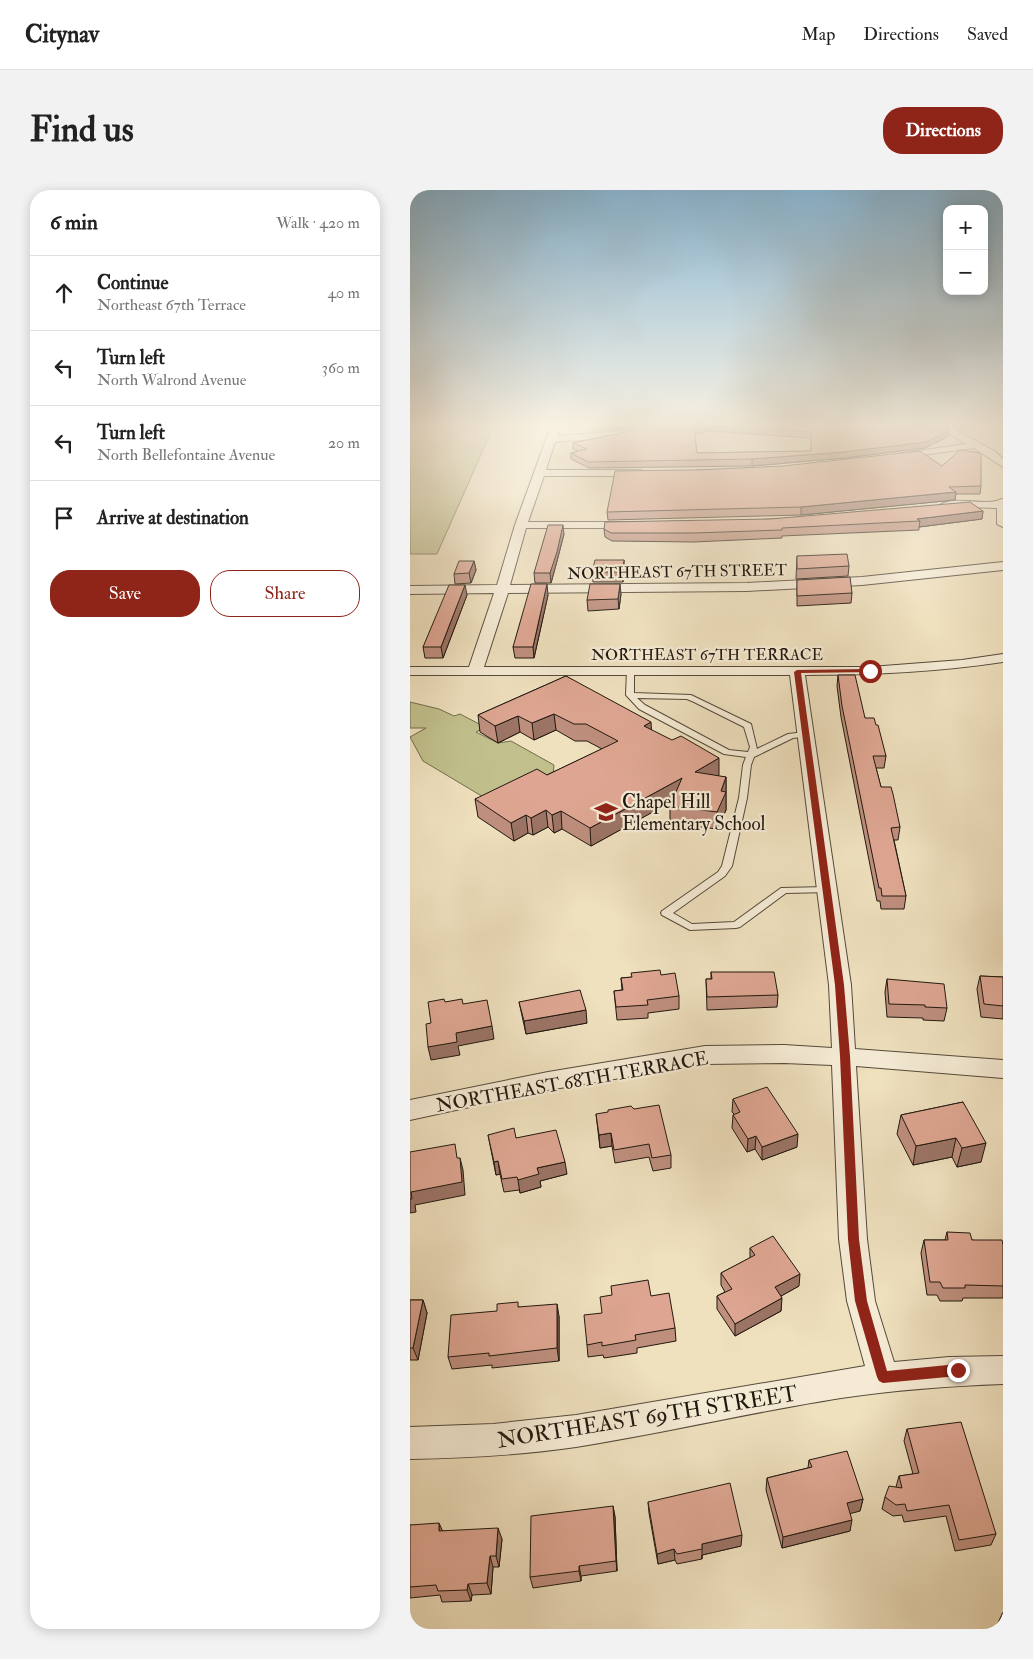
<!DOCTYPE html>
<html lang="en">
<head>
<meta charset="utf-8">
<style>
	:root { --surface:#fff; --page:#f2f2f2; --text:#222; --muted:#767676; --line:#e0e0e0; --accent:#8f2418 }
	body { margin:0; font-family:"IM FELL Double Pica",serif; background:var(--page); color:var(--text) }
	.controls { position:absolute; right:15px; top:15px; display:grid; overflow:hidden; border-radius:10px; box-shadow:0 2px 12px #0003 }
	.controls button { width:45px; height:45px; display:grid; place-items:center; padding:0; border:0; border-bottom:1px solid var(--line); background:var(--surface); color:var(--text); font:25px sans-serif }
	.stop { position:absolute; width:15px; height:15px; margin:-11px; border:4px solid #8f2418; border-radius:50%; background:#fff }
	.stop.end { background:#8f2418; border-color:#fff; box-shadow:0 1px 5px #0008 }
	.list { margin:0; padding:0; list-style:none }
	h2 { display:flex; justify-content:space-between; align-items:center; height:65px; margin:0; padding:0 20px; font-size:21px }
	h2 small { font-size:16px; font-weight:400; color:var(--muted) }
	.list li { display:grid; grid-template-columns:32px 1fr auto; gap:15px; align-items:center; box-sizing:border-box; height:75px; padding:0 20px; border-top:1px solid var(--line) }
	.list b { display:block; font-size:19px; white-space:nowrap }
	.list p { margin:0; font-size:16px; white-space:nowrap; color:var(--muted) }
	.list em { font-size:16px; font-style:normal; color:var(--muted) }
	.actions { display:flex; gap:10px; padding:15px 20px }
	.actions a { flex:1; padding:11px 0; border:1px solid var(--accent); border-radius:20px; text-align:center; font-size:18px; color:var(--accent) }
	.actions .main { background:var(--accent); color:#fff }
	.icon { flex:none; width:28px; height:28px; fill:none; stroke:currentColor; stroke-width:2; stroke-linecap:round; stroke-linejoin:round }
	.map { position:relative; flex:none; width:593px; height:1439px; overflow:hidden; border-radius:20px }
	header { display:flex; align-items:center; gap:30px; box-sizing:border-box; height:70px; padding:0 25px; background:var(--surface); border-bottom:1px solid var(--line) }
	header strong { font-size:24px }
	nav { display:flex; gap:28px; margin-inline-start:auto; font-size:18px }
	.intro { display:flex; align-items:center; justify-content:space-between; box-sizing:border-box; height:120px; padding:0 30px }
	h1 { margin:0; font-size:35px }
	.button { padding:12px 22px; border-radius:20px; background:var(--accent); color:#fff; font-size:18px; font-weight:700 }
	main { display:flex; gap:30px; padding:0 30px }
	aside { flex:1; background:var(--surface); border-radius:20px; box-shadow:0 2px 12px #0003 }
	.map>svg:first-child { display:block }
</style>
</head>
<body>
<header>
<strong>Citynav</strong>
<nav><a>Map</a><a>Directions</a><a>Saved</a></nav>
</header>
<div class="intro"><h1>Find us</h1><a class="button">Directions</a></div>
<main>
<aside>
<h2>6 min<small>Walk · 420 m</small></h2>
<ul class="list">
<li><svg class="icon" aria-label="ahead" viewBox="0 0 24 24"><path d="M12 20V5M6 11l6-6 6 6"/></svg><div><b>Continue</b><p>Northeast 67th Terrace</p></div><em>40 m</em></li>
<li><svg class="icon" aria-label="left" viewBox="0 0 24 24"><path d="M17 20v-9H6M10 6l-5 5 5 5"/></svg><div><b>Turn left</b><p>North Walrond Avenue</p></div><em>360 m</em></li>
<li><svg class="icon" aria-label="left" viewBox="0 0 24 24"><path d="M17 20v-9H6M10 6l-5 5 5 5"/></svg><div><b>Turn left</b><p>North Bellefontaine Avenue</p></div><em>20 m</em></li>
<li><svg class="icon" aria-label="arrive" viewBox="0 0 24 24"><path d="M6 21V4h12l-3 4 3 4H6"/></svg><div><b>Arrive at destination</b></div></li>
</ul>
<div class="actions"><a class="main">Save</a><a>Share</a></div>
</aside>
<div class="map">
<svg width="593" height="1439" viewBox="0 0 593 1439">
	<rect width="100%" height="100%" fill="#efe0be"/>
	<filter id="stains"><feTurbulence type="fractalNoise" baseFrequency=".004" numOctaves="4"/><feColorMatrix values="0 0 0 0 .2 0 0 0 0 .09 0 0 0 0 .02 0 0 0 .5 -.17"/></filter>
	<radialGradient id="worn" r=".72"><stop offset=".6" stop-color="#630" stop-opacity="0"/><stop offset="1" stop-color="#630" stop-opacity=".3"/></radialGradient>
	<!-- green -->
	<path fill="#c1c08c" stroke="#706c4e" d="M0,233H85L27,364H0Z
		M0,512L29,519L44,526L50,524L75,537L66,542L88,553L101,551L144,575L142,598L90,617L13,571L0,547L16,538H0Z"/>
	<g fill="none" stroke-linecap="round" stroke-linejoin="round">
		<defs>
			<path id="service" d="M217,480H220L224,482V503L281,505L341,534L347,559L378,544L395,542L399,544L398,546L383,548L344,567L341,575L337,608L322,676L315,686L263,723L282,734L324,732L371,698L417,697L420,698L422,700L420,702L376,703L330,737L326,738L280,740L252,725L251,723L252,721L308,682L312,676L329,608L333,575L336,567L314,564L229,519L216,505ZM227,508L277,509L284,512L334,537L340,557L338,562L319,560L235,515Z"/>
			<path id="minor" d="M142,233H152L147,246L212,241L243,233H259L212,247L145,252L136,280H231L236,283L231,286H134L118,332H222L228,335L222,338H116L100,395L337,393L452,387L593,372V380L452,395L337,401L98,403L74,477H460L552,470L593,464V472C527,482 462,485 395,485L441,795L445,859L593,870V888L446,876L457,1049L465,1111L484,1172L539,1167L593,1166V1194C539,1196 485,1200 431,1208C342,1222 255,1243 166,1257C111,1265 56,1268 0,1269V1237L83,1234L166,1225L455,1176L437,1111L429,1049L422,875L374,873L295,874L138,900L0,930V910L138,882L295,856L374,855L422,858L419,795L380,485H0V477H59L84,403L0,404V396L87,395L105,335Z
				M522,233H534L586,262L593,269V277L564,258L483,269V265L487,264L556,254Z
				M593,309V337L587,334V318L554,317L535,319L529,316C541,305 571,315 586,311C588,311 590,309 593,309Z"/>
		</defs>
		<!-- service casing -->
		<use href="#service" stroke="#544a3b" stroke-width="2"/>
		<!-- minor casing -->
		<use href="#minor" stroke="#544a3b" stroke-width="2"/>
		<!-- service -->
		<use href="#service" fill="#f5ebd5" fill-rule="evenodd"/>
		<!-- minor -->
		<use href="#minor" fill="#f5ebd5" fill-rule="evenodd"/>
	</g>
	<!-- wall -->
	<path fill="#bf8f7e" stroke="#20180f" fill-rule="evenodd" d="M186,233H235L212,239L183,240L182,234Z
		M245,233L540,240L539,246L515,258L434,268L342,276L179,278L161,269V263L168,261L163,259V253L212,243ZM299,241L401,248V261L287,263L284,244Z
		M538,233H564L550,240Z
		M532,276L571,296L570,304H546L545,310L391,325L198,330L197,322L286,280Z
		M573,321L572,329L509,337V340L372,346V348L284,352L202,351L195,347L194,339L360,329Z
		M154,344L147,371L141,393H125L124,383Z
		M387,366L439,376L438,386L386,389Z
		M214,370V380L213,392H183L182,382Z
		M64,371L66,380L61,393L45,394L44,384Z
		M387,390L442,403L441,413L387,416Z
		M211,404L209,419L178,421L177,410Z
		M57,405L33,468H15L13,457Z
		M138,405L124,468H105L103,457Z
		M428,485L455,528L476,566L474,578H466L471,597L490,637L488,650H484L496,706L494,719H471L470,711H467L431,527L427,496Z
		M156,486L241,540L309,585L307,586L316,587V620L307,639L260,633V616L262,611L181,656L152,639L144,643L138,637L123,645L118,643L104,651L68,627L65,609L137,585L192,559L177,551H165L146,540L124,550L110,542L88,553L70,542L68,525Z
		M301,782L368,805L367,817L297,820L296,789H301Z
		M251,785L269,806V819L238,823V828L207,830L204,801L212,800L211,788Z
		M570,786L593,787V829L571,827L567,799Z
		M477,789L537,818L534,831L513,830V828L477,827L475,802Z
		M109,812L177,833L116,844Z
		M323,909L387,957L352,970L345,959L337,962L322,938L323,925L324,924L322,922Z
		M553,912L571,972L547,977L542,967L503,975L487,944L491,925Z
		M186,924L261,965V978L243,981L239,967L205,973L202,956L190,958Z
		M78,945L106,948L157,984L130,991L131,997L110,1003L109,1000L94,1002L90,984L86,985Z
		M537,1042L562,1050L593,1055V1108H553L552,1111H530L527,1105H517L511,1063L514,1050H535Z
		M340,1058L389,1096L371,1106V1121L325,1146L307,1119V1106L315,1102L311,1095V1083L340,1068Z
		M241,1106L265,1138L266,1151L227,1158V1163L194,1168L193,1165L178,1167L177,1155L192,1123Z
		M0,1110H13L17,1123L8,1170H0Z
		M109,1117L149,1126V1171L82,1178V1175L42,1179L38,1167L87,1121Z
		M497,1239L586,1344L581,1355L545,1361L536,1326L494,1332L492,1325L483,1326L472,1319L475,1307L486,1297L489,1286L503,1284L494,1251Z
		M399,1270L453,1309L450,1321L440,1323V1341L372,1358L356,1300L357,1288L398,1278Z
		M238,1312L331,1356L292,1365V1369L267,1374L265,1370L248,1374L239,1323Z
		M203,1316L205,1327L207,1381L171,1386V1391L123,1398L120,1387Z
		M0,1335L33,1341L92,1349L89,1377H83L81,1404L62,1405L61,1411L32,1412L30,1405L0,1408Z
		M593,1422V1439H585Z"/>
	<!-- shaded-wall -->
	<path fill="#9b7466" stroke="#20180f" d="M211,233H235L212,239Z
		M553,233H564L550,240L551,234Z
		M299,235V241L284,245V238Z
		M540,240L539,246L515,258L434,268L342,276V269L434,262Z
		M546,302L545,310L391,325V317Z
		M573,321L572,329L509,337L510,331L507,329Z
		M153,335L154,344L147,371L141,393L140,383Z
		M214,370V380L213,392L212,382Z
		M64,371L66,380L61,393L59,383Z
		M137,394L138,405L124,468L123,457Z
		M210,394L211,404L209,419L208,409Z
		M55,395L57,405L33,468L31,457Z
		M144,524L146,540L124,550L122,533Z
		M108,526L110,542L88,553L85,536Z
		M241,532L242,548L234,536Z
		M309,568V585L285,600V582Z
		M316,587V620L307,639V622L311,601Z
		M272,588V606L181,656L180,638Z
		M136,620L138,637L123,645L121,628Z
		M151,621L152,639L144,643L142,625Z
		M116,625L118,643L104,651L101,633Z
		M176,820L177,833L116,844L114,831Z
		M82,836L84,849L48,856L50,865L21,870L18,857L46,843Z
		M201,943L202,956L190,958L189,945Z
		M388,944L387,957L352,970V957Z
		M346,946L345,959L337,962L338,949Z
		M546,948L542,967L503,975L506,956Z
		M576,953L571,972L547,977L552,958Z
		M50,968L53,980L55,1005L5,1015L6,1022L0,1023V1009L1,1002Z
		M88,971L90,984L86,985L84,972Z
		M155,972L157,984L130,991L131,997L110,1003L108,990L127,978Z
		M390,1084L389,1096L364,1110L365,1097Z
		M372,1108L371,1121L325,1146V1134Z
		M13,1110L17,1123L8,1170L3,1158Z
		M147,1114L149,1126V1171L147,1158Z
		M453,1309L450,1321L435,1325L437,1313Z
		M203,1316L205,1327L207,1381L206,1371Z
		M442,1330L440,1341L372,1358L373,1347Z
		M29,1333L34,1344L29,1341Z
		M88,1338L92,1349L89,1377L86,1366Z
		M332,1345L331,1356L292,1365V1369V1354Z
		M264,1359L265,1370L248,1374L247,1364Z
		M80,1366L83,1377L81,1404L77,1393Z
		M169,1376L171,1386V1391L169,1381Z
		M58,1394L62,1405L61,1411L57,1400Z"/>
	<!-- building -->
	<path fill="#dea692" stroke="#20180f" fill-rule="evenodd" d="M186,233H211L182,234Z
		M245,233H529L540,240L516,252L434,262L342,269L178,272L161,263L177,259L163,253L212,243ZM299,235L401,242V261L287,263L284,238Z
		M550,260L571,263V296L539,297L546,302L391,317L197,322L205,281L286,280L373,276L510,261L532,276Z
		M560,312L573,321L507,329L510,331L372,338V340L284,343H201L194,339L195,332L360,329Z
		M138,335H153L147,362L140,383H124Z
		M437,364L439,376L387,379V366Z
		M185,370H214L212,382H182Z
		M49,371H64L59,383L44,384Z
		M440,387L442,403L387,406V390Z
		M121,394H137L123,457H103Z
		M180,394H210L208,409L177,410Z
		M39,395H55L31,457H13Z
		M428,485H445L455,528H464L466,535H468L476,566H463L471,597H481L483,604L490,637L481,638L496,706H472L471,698H469L432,516Z
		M156,486L241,532L234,536L262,550L271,546L309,568L285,582L316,587L311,601L316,602L307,622L260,616L272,588L180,638L151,621L142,625L136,620L121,628L116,625L101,633L65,609L127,579L137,585L208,551L176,534H164L144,524L122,533L108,526L85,536L68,525Z
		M250,780L251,785L265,783L269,806L237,810L238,815L206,817L204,801L213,800L211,788L222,787L221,783Z
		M301,782H364L368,805L297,807L296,789H302Z
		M570,786L593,787V816L574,814Z
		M477,789L534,794L537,818L515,817V815L479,814Z
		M170,800L176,820L114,831L109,812Z
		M34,809L35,812L52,809L53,814L77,810L82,836L46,843L47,852L18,857L16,834L21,833L18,812Z
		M357,897L388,944L352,957L346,946L338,949L323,925L330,922L323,909Z
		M553,912L576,953L552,958L546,948L506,956L491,925Z
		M249,915L261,965L242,968L239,954L204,960L201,943L189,945L186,924L198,922V920L221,916L224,919Z
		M104,938L106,948L146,940L155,972L127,978L129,984L108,990L107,987L92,989L88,971L84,972L78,945Z
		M45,954L47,968H50L52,992L1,1002L2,1009H0V962Z
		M537,1042L560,1043L562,1050H592L593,1055V1096L555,1095V1098H533L530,1092H520L514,1050H538Z
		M363,1046L390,1084L365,1097L372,1108L325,1134L307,1106L322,1099L311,1083L345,1065L340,1058Z
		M238,1090L241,1106L259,1103L265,1138L225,1145L226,1150L192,1156V1152L177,1155L174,1125L192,1123L190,1107L202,1105L201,1096Z
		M0,1110H13L3,1158H0Z
		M108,1112V1117L147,1114V1158L79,1166V1163L38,1167L41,1125L87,1121V1114Z
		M551,1232L586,1344L549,1350L539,1315L497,1321L495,1314L486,1315L475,1307L479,1296L492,1298L489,1286L509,1283L497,1239Z
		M437,1261L453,1309L437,1313L442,1330L373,1347L357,1288L402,1277L399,1270Z
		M320,1293L332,1345L292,1354V1359L267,1364L264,1359L247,1364L238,1312Z
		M203,1316L206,1371L169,1376V1381L120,1387L121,1326Z
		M29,1333V1341L88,1338L86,1366H80L77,1393L58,1394L57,1400L28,1401L26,1395L0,1397V1335Z
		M593,1423V1436L589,1433Z"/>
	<!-- sky -->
	<linearGradient id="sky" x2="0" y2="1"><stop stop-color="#89b7d4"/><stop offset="0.54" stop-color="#f8f1e2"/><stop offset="1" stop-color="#f8f1e2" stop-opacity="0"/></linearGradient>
	<rect width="593" height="435" fill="url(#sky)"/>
	<!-- route -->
	<path fill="#8f2418" d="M460,479L462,482L391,483L434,795L440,866L449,1049L457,1111L477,1181L548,1174L552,1176L554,1180L552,1184L548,1186L473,1193L469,1191L467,1187L445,1111L438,1049L430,866L425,795L384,482L387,480Z"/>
	<!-- icons -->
	<defs>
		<symbol id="school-bare" viewBox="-9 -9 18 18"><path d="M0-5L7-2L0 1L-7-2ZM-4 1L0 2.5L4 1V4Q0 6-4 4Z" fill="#8f2418" stroke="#f5ebd5" stroke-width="2.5" paint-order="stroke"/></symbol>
	</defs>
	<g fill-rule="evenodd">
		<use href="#school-bare" x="180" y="606" width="32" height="32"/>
	</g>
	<g text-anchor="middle" stroke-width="4.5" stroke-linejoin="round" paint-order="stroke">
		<!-- far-street labels -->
		<g font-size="16" fill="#20180f" stroke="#f5ebd5">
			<text transform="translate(267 381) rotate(-1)" y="6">NORTHEAST 67TH STREET</text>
			<text x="297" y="470">NORTHEAST 67TH TERRACE</text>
		</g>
		<!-- poi labels -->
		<g font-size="19" fill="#20180f" stroke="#f5ebd5" text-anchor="start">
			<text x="212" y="618">Chapel Hill<tspan x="212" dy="22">Elementary School</tspan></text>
		</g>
		<!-- street labels -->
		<g font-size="19" fill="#20180f" stroke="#f5ebd5">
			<text transform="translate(162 891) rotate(-10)" y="7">NORTHEAST 68TH TERRACE</text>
		</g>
		<!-- near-street labels -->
		<g font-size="22" fill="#20180f" stroke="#f5ebd5">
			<text transform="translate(237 1226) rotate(-9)" y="8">NORTHEAST 69TH STREET</text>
		</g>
	</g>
	<rect width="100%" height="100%" filter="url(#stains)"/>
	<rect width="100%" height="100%" fill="url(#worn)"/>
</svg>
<div class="controls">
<button>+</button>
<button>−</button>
</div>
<div class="stop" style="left:460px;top:481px"></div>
<div class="stop end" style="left:548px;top:1180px"></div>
</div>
</main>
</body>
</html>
